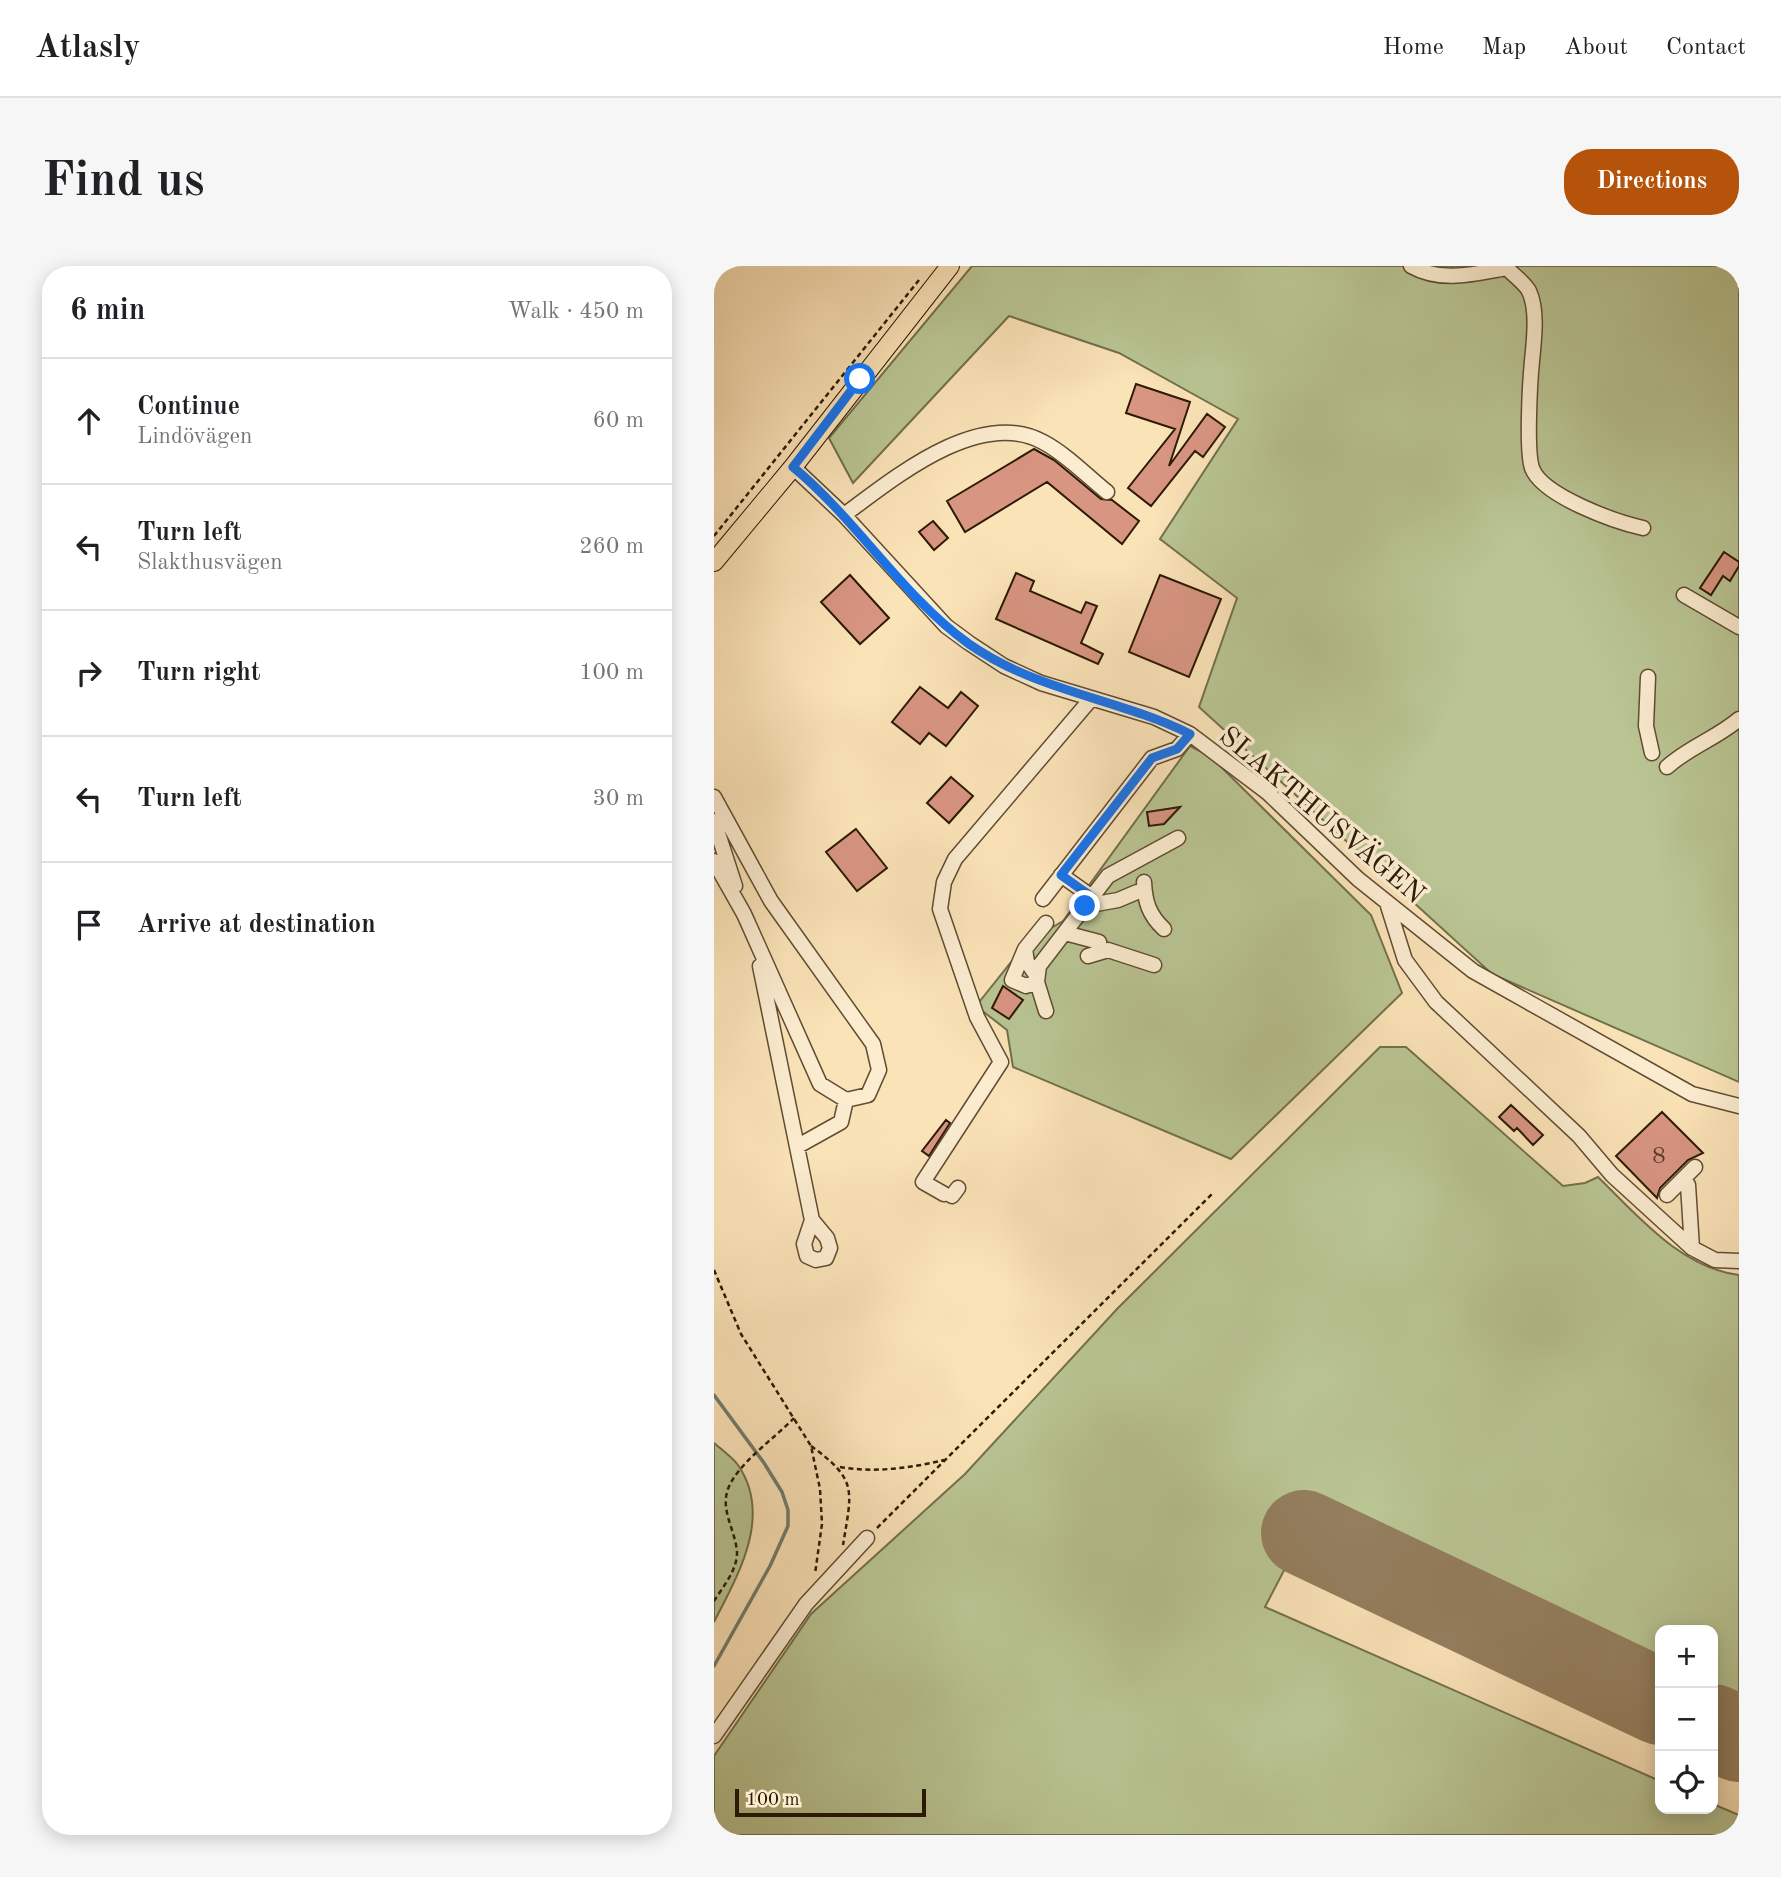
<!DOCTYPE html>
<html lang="en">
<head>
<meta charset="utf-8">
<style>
	:root { --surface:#fff; --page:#f6f6f6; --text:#202124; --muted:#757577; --line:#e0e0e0; --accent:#b45309 }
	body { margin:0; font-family:"Old Standard TT",serif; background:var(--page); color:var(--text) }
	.controls { position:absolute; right:21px; bottom:21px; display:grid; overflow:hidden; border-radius:14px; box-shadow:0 4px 18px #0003 }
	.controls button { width:63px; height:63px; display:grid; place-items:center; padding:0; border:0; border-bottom:2px solid var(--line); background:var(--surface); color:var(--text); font:35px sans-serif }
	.scale { position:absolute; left:21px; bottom:18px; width:191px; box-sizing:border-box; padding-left:7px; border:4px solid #2c1a05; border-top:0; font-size:19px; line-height:24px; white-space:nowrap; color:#2c1a05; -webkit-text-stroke:5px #fcedd1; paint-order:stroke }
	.stop { position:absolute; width:21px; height:21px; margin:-16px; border:5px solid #1a73e8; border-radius:50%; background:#fff }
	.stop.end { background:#1a73e8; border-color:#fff; box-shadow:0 2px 7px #0008 }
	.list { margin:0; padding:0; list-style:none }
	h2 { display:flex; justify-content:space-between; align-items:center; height:91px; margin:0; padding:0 28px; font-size:30px }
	h2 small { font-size:23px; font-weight:400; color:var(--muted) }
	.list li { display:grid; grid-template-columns:46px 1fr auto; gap:21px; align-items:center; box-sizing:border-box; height:126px; padding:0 28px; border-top:2px solid var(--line) }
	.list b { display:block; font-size:26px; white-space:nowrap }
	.list p { margin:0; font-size:23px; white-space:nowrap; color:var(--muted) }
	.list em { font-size:23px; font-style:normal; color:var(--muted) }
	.icon { flex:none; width:38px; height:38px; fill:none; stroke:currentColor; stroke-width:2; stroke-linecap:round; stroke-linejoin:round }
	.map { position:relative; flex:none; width:1025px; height:1569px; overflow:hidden; border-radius:28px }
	header { display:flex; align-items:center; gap:42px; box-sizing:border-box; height:98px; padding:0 35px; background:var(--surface); border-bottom:2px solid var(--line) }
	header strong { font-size:33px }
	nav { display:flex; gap:38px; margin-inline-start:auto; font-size:24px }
	.intro { display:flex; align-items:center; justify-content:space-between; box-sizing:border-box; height:168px; padding:0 42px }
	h1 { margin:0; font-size:49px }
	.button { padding:18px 32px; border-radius:28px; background:var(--accent); color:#fff; font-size:24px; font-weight:700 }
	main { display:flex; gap:42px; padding:0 42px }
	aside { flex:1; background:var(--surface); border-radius:28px; box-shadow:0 4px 18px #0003 }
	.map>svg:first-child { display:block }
</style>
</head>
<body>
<header>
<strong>Atlasly</strong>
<nav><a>Home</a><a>Map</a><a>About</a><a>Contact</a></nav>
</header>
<div class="intro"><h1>Find us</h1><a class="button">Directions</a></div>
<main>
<aside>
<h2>6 min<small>Walk · 450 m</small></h2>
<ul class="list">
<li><svg class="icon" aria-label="ahead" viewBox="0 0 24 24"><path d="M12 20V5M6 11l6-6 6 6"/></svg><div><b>Continue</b><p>Lindövägen</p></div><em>60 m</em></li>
<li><svg class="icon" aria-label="left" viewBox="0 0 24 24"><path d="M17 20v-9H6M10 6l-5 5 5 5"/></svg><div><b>Turn left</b><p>Slakthusvägen</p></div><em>260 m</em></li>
<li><svg class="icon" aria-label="right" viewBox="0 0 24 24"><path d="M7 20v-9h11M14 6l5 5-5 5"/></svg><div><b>Turn right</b></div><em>100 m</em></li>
<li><svg class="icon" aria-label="left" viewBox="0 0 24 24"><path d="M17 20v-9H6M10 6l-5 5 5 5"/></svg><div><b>Turn left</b></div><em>30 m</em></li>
<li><svg class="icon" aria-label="arrive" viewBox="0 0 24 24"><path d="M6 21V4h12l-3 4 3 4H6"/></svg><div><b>Arrive at destination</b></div></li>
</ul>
</aside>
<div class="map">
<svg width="1025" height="1569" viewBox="0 0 1025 1569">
	<rect width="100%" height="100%" fill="#fbe3b8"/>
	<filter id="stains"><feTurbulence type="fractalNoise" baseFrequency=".00286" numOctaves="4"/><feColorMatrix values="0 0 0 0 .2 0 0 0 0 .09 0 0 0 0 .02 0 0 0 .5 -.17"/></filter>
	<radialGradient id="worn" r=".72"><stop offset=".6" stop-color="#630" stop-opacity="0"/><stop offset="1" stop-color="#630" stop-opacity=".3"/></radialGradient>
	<!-- green -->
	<path fill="#b9c593" stroke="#72704c" stroke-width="2" d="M258,0H1025V816L778,708L485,441L523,332L446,273L524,153L405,87L295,50L139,217L115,172Z
		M476,480L496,490L657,649L688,727L517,893L299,801L293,764L262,740L313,676L349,655Z
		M666,781H692L849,920L871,917L884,911C924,950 967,1002 1025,1009V1436L999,1424V1364H946V1399L605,1237L551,1341L946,1515V1543H999V1538L1025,1549V1569H0V1490L97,1348L251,1208L403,1043Z
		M0,1177C8,1184 18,1191 24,1199C59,1250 24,1309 0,1356Z"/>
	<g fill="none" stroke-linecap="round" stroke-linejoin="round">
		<!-- stream -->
		<path stroke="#727c6f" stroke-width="3.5" d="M0,1129L50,1197L68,1226L74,1244V1260L56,1300L0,1400"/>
		<!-- runway -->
		<path stroke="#947e5e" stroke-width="86" d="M590,1267L946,1436
			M999,1461L1025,1473"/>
	</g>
	<!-- building -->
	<path fill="#d89582" stroke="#2c1a05" stroke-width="2" d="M422,118L476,136L455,200L493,148L511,161L489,191L481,185L437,240L414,222L461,163L412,147Z
		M320,183L340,194L387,233L398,234L425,255L408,278L333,216L251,266L233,235Z
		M219,255L234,272L220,284L205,266Z
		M1010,286L1025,296V300L1016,315L1009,310L997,329L986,322Z
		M302,307L320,315L316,325L367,347L372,336L383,340L367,377L389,388L384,398L282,353Z
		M136,309L175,352L146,378L107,336Z
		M446,309L507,333L475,411L415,386Z
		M206,421L234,442L247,426L264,440L232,480L215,467L206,478L178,456Z
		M237,511L259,530L235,557L213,537Z
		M466,541L450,558L435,560L433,546Z
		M142,563L173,602L143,625L112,586Z
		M289,720L309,734L295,753L278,742Z
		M797,839L829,869L819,879L803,862L800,865L785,851Z
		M948,846L989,887L974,894L946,922L943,932L902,890Z
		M232,854L236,857L215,890L208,885Z"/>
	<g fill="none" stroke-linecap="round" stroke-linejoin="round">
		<defs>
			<path id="minor" d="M697,0C727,17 760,8 793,2C799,9 811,17 815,25C824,44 820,74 818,95C816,115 812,184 818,202C828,230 902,256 929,262
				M79,201L130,249L232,360L255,377L290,400L327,417L440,451L476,468L554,527L644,613L759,705L978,828L1025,840
				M130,249C179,213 265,141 329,176C352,188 373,210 393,226
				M970,329L1025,361
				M934,411L932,460L938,487
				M953,501C975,481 1003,472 1025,453
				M0,531L57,635L159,778L165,804L154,829L132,834L106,818L30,648L0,595
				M0,555L21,620
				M347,609L378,631
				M430,616C431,636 435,649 450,663
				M329,633L438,492L463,483L476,468
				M673,637L691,694L722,736L865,870L898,909L978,982L1001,994L1025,995
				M371,640L404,634L423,626
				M351,667L385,676
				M311,683L298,714L312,720L323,716
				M374,690L394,684L440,699
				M46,700L98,954L113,972L116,982L112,992L102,994L93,990L90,978L98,954
				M322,709L313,696L311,683L332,657
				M332,745L323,716L325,700L394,610L464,572
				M84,880L127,856L132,834
				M969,913L974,919L978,982
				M230,928L209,916L287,796L263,751L226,643L230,616L241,593L377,433
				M953,929L981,901
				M238,930L244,922
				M0,1470L92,1338L153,1272"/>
			<path id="major" d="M0,296L79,201L236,0"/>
		</defs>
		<!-- minor casing -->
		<use href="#minor" stroke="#604c32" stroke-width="17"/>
		<!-- major casing -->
		<use href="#major" stroke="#2c1a05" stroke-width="20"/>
		<!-- path -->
		<path stroke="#2c1a05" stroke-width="2.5" stroke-dasharray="5 3.5" stroke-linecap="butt" d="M0,270L205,14
			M0,1004L27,1068L97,1180L106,1223L108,1258L101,1308
			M97,1180C144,1214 138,1224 129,1279
			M126,1201C159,1207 198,1202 230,1194
			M163,1262L500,926
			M0,1335C9,1321 23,1304 23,1287C22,1265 6,1245 14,1223C23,1198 61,1172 80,1152"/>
		<!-- minor -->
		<use href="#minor" stroke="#fcedd1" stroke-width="14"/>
		<!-- major -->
		<use href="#major" stroke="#fbe3b8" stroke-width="18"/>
	</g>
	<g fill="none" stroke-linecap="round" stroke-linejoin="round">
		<!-- route -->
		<path stroke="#1a73e8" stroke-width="9" d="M146,113L79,201C143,254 189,331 255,378C324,426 403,432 476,468L463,483L438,492L347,609L378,631L371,640"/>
	</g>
	<g text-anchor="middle" stroke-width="7" stroke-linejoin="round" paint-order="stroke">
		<!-- number labels -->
		<g font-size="24" fill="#573924">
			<text x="945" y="897">8</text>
		</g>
		<!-- street labels -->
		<g font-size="28" fill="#2c1a05" stroke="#fcedd1">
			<text transform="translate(609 548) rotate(40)" y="10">SLAKTHUSVÄGEN</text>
		</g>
	</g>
	<rect width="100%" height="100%" filter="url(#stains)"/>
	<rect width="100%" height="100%" fill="url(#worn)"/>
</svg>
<div class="controls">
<button>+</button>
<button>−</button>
<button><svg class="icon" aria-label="locate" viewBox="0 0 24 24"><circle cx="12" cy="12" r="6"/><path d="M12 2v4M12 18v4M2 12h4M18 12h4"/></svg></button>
</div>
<div class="scale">100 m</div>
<div class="stop" style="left:146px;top:113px"></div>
<div class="stop end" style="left:371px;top:640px"></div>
</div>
</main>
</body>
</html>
